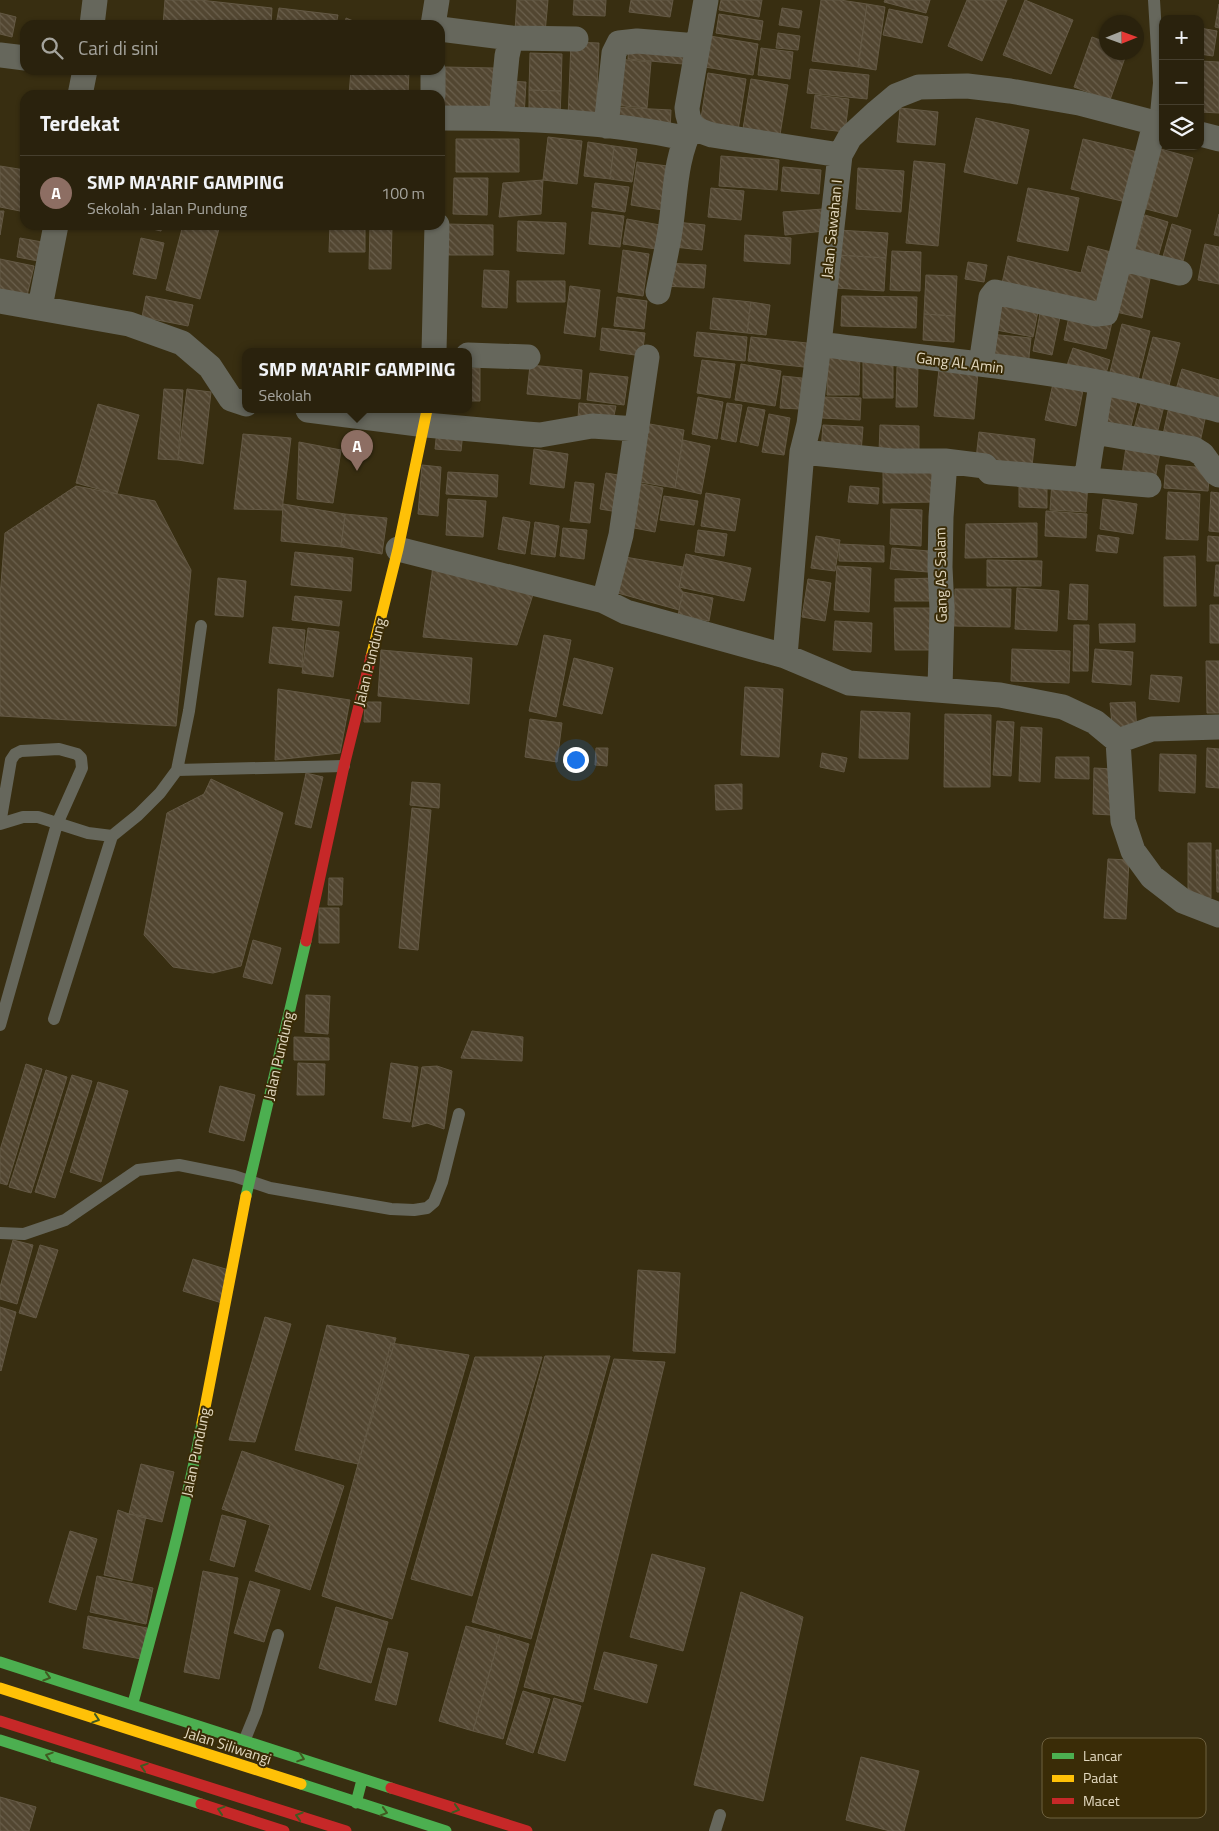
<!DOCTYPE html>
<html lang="id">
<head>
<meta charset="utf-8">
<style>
	:root { --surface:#2a220d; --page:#362f1b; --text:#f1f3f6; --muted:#a5a49d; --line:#463f2e; --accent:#a79d83 }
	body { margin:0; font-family:"Titillium Web",sans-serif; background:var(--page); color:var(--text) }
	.controls { position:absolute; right:15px; top:15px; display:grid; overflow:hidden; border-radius:10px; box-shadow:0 1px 4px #0004 }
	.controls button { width:45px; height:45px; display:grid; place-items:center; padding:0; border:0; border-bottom:1px solid var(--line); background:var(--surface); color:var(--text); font:25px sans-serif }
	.compass { position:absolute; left:1099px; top:15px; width:45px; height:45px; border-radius:50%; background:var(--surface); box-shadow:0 1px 4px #0004; rotate:89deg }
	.you { position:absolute; left:575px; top:759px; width:18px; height:18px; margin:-12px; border:4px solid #fff; border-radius:50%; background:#1a73e8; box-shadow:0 0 0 8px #1a73e833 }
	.badge { display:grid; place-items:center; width:32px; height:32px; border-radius:50%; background:var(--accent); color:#fff; font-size:16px; font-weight:700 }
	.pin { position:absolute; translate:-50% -41px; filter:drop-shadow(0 1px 2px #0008) }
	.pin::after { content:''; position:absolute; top:26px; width:18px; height:15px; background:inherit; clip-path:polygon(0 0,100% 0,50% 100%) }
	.popup { position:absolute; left:242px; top:348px; width:230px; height:65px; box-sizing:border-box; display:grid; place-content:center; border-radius:10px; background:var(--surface); filter:drop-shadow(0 1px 4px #0005); font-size:16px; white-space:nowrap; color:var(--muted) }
	.popup b { font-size:19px; color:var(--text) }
	.popup::after { content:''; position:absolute; left:50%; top:100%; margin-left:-10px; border:10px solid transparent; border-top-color:var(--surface) }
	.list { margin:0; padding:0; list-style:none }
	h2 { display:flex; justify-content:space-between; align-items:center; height:65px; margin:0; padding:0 20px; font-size:21px }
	h2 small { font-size:16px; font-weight:400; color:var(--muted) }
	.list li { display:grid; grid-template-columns:32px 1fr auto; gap:15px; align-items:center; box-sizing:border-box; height:75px; padding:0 20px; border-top:1px solid var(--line) }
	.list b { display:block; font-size:19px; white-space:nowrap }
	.list p { margin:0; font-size:16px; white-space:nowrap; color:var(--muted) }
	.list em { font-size:16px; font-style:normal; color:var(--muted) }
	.icon { flex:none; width:28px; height:28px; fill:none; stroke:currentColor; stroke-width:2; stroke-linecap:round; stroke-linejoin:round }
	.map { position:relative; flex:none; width:1219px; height:1831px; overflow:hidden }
	.search { position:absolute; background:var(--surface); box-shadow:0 1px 4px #0004; left:20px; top:20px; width:425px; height:55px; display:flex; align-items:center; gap:12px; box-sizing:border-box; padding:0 18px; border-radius:15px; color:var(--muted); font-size:19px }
	.panel { position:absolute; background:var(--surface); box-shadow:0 1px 4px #0004; left:20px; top:90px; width:425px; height:140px; border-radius:15px }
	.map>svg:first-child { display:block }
</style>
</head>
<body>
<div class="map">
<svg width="1219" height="1831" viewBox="0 0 1219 1831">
	<defs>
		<pattern id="building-back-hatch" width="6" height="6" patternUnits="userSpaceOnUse" patternTransform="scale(1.25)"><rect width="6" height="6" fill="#524631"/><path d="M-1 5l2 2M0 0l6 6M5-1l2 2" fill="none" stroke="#6b604d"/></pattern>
	</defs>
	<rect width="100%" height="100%" fill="#382e11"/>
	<!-- building -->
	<path fill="url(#building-back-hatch)" stroke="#635844" d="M165,0H200L272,8L271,25H163Z
		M517,0H548L545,33L515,31Z
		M574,0H606L605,16L573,15Z
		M631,0H673L670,17L629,12Z
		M721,0H762L759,17L719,10Z
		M821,0H840L867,4L858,67L812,61Z
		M885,0H930L926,13L884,2Z
		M967,0H1007L982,61L948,46Z
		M1025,0L1073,20L1051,74L1003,55Z
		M867,4L885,7L876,70L858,67Z
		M1219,4V28L1215,27Z
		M279,8L338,15L336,25H276Z
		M782,8L802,11L799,28L779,25Z
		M889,9L928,17L922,43L883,35Z
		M0,13L16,17L12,37L0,34Z
		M719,14L763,21L760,40L716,33Z
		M346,18L363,25H345Z
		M1200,28L1217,31L1213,56L1200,54Z
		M778,33L800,36L798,50L776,48Z
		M710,36L758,44L753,75L705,67Z
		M1092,37L1106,42V52H1127L1110,100L1074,87Z
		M571,42L599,43L596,119L568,118Z
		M629,43L685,46L683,64L628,59Z
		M761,48L793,52L790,79L758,75Z
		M530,53L562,54L561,91L529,90Z
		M617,59L651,62L647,108L613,105Z
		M1200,61L1219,62V113L1200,112Z
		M445,67L494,68V113H444Z
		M810,69L869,75L867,99L807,93Z
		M351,70H409L408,95H349Z
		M708,73L746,79L738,131L700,125Z
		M751,79L788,85L779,141L742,135Z
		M506,81L526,82L524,117L504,116Z
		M529,90L561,91L560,116H529Z
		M815,95L849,99L845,132L811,128Z
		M614,107L671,110L670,131L613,125Z
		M900,108L938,112L935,145L897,142Z
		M976,118L1029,130L1017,184L964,172Z
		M548,137L582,141L577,184L543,180Z
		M456,139H519V172H456Z
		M1083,139L1138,152L1126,202L1071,189Z
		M588,142L614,146L610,179L584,176Z
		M614,146L637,149L632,182L610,179Z
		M1161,149L1193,158L1177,217L1146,209Z
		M721,156L779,160L777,190L719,186Z
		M914,161L945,164L938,246L906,243Z
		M637,162L675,167L669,211L631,205Z
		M0,166L25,170V212L0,207Z
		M783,167L821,170L819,194L781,191Z
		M858,168L904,171L901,212L856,209Z
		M454,178H488L487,215L453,214Z
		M543,180L541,214L499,217L503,183Z
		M595,183L629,187L625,212L592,207Z
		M711,188L744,191L741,220L708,217Z
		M1028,188L1079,198L1068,251L1017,241Z
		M823,209L825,231L785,235L783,212Z
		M0,211H4L0,235Z
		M592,212L624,216L620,247L589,244Z
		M1219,214V236L1214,235Z
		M1145,215L1168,222L1156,264L1133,257Z
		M627,219L660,225L656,249L623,244Z
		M518,221L566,223L564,254L517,251Z
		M676,222L705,225L702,250L674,247Z
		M446,224L493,225V255H445Z
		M1172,224L1191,230L1181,269L1161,264Z
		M136,225H162L161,231Z
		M183,225H220L200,299L166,290Z
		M330,225H365V252H329Z
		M370,225H392L391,269H369Z
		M838,230L888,233L886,258L837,255Z
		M745,235L791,238L790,264L744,261Z
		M20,238L42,242L38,261L17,257Z
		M141,238L164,243L156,279L133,274Z
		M1205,244L1219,247V284L1198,280Z
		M1088,246L1115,253L1101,311L1001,288L1008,256L1081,273Z
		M623,250L649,254L643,296L618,292Z
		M892,251L921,252L920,291L890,290Z
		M837,255L886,258L884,291L835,288Z
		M0,259L34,266L26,300L0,294Z
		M968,262L987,265L984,282L965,279Z
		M664,263L706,265L704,288L663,286Z
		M1125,268L1151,274L1142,318L1116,312Z
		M484,270L509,271L507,308L482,307Z
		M926,275L957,276L955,316L924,314Z
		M517,281H565V302H517Z
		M570,286L600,290L595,337L564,333Z
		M146,296L193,305L188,326L142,317Z
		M842,296L917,297L916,328L841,326Z
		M617,297L647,301L644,329L614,326Z
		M713,298L751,302L747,333L710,329Z
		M997,298L1039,306L1033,337L991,329Z
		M751,302L770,305L766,335L747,333Z
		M1041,308L1061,312L1052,355L1033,351Z
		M1070,312L1112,322L1106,349L1064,340Z
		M924,314L955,316L954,342L923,340Z
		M1122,324L1150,331L1137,384L1109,376Z
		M602,328L645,333L642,356L600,350Z
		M697,332L747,337L745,361L694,356Z
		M989,334L1031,338L1028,367L987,362Z
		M751,337L807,343L804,367L748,361Z
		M1153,337L1180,343L1167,393L1140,387Z
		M1073,348L1110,360L1104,380L1066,368Z
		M828,352H860L859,395H827Z
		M863,359H893V398H863Z
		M702,360L735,364L730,398L697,393Z
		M741,364L781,371L775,406L735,400Z
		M530,365L582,370L580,399L527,394Z
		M897,367H918L917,407H896Z
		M468,368H480V401H468Z
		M939,369L978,372L974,419L934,416Z
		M1182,369L1219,380V406L1175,393Z
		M590,373L628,377L624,405L587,400Z
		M783,376L802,378L800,409L780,408Z
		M1054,379L1084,385L1076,426L1045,420Z
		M164,389L183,390L178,460L158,459Z
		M187,389L211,392L203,464L178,460Z
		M1110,391L1138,397L1129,435L1101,428Z
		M698,397L723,402L717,439L692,434Z
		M823,397L861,398L860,420L822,418Z
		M1142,400L1164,406L1156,438L1133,432Z
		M1170,402L1207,410L1199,447L1162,439Z
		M579,403L616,406L613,420L578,418Z
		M727,403L742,405L736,442L721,439Z
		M98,404L139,415L117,494L76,483Z
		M748,407L765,410L758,446L740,442Z
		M769,414L790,418L784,455L762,452Z
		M644,423L684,430L675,488L634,481Z
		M823,425L863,427L861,453L821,450Z
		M880,425L919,426V453L879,452Z
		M437,430L463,432L461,451L435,449Z
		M979,432L1035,439L1032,466L976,459Z
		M243,434L291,438L282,510L234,509Z
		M683,440L710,446L701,494L675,488Z
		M299,442L341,450L333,503L297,499Z
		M1126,447L1160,452L1155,480L1122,475Z
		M534,449L568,454L564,488L530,484Z
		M883,464H934V502L883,503Z
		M422,465L441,467L438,516L418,514Z
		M1166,465L1210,468L1208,491L1164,488Z
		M448,472L498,475L497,497L446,494Z
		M606,473L624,476L618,512L600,509Z
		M1052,481L1088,483L1086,512L1050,510Z
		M575,482L594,484L590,523L570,521Z
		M637,483L663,488L655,532L629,527Z
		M1019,483H1047V508L1019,507Z
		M76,486L155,501L191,570L176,726L0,716V596L5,533Z
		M850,486L879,488L878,504L848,502Z
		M1168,492L1200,494L1198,540L1166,539Z
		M1211,492L1219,493V532L1209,531Z
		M706,493L740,499L735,531L701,526Z
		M664,496L698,501L694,525L660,520Z
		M448,499L486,501L483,537L446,535Z
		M1103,499L1137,504L1133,534L1100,529Z
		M283,504L345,514L341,547L281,541Z
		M891,509L922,510L921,546L890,544Z
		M1046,511L1087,514L1086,538L1045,536Z
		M345,514L387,518L382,554L341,547Z
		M503,517L530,522L525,554L498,549Z
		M535,522L559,526L555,557L531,554Z
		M1037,523V557L965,558L966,524Z
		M563,528L587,530L584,559L560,556Z
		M698,530L727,534L724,556L695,552Z
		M1098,535L1119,538L1117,553L1096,551Z
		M816,536L840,540L835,571L811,568Z
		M1208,536L1219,537V561H1207Z
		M839,544L884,546V562L839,561Z
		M892,548L929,551L928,572L890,569Z
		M295,552L353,558L351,591L291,585Z
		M686,554L751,568L744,601L679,587Z
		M1195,556L1196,606H1164V557Z
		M625,557L683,567L679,587L683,592L679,610L614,592Z
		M987,560L1042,561L1041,586H987Z
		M1216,565H1219V596H1214Z
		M433,566L535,588L517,645L423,637Z
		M837,566L871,568L869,612L834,610Z
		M218,578L246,581L243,617L215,615Z
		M938,578V601H895V579Z
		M808,579L831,583L825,621L802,617Z
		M1070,584L1088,585L1087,620L1068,619Z
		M1017,588L1059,591L1057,631L1015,629Z
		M955,589H1011L1010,627L954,626Z
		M683,592L713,598L709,621L678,615Z
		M295,596L342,601L339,626L292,620Z
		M1210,605H1219V643H1210Z
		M894,608H930L931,650H895Z
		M835,621L872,623L871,652L833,650Z
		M1099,624H1135V642L1100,643Z
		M1074,625H1089L1088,671H1073Z
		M273,627L305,630L302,667L269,663Z
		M308,628L339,632L333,677L302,673Z
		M544,635L571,640L556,717L529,711Z
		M1012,649L1070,651L1069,683L1011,681Z
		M1095,649L1133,652L1131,685L1092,682Z
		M381,650L472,658L469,704L378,696Z
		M574,658L613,668L602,714L563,705Z
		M1206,661H1219V713H1207Z
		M1151,675L1182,677L1179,702L1149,699Z
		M745,687L783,689L779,757L741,755Z
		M278,689L350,700L340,753L275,760Z
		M365,702H381L380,722H364Z
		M1135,702L1137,733L1113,735L1110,703Z
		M861,711L910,713L908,759L859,758Z
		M945,714L991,715L990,787H944Z
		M530,719L562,723L557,762L525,757Z
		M997,721L1014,722L1011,776L993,775Z
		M1021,727L1042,728L1040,782L1019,781Z
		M596,748H608L607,766L595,765Z
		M1207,748L1219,749V788L1206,787Z
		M822,753L847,758L844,772L820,767Z
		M1160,754L1196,755L1195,793L1159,791Z
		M1056,757H1089V779L1055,778Z
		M1094,768L1114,769L1112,815L1093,814Z
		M306,773L323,777L311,828L295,824Z
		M211,779L283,813L241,966L213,973L173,967L144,935L167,813L204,794Z
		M412,782L440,784L439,808L410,805Z
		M742,784V809L716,810L715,785Z
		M412,808L431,810L418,950L399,948Z
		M1188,843H1211V898H1188Z
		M1216,850H1219V892H1217Z
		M1108,859L1129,860L1126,919L1104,918Z
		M329,878H343L342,905H328Z
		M319,908H339V943H319Z
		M253,940L281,948L272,984L243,977Z
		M306,995L330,996L328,1034L305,1032Z
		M472,1031L523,1037L522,1061L461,1058Z
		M294,1037L329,1038V1060H294Z
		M298,1063L325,1064L324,1095H297Z
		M391,1063L418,1067L410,1122L383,1118Z
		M26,1064L42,1069L7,1185L0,1183V1150Z
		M437,1066L452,1071L444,1129L427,1123L412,1127L422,1067Z
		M46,1070L67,1077L31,1193L9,1187Z
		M72,1075L92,1081L55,1198L35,1192Z
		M98,1082L128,1091L101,1182L70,1172Z
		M220,1086L255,1095L244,1141L209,1132Z
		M13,1240L33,1245L17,1304L0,1299V1287Z
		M40,1245L58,1250L36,1318L19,1313Z
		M193,1259L232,1271L222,1303L183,1291Z
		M638,1270L680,1273L675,1353L633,1351Z
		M0,1307L16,1312L1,1371L0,1370Z
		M265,1317L291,1324L255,1442L229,1440Z
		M327,1325L396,1338L358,1464L295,1450Z
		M391,1343L469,1355L392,1619L322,1596Z
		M545,1356H610L531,1639L472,1622Z
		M475,1357H542L472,1596L411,1579Z
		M614,1359L665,1362L583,1702L524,1687Z
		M242,1451L344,1486L310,1590L255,1571L270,1525L222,1509Z
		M141,1464L174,1472L162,1522L129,1514Z
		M118,1510L129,1514L146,1516L132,1581L104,1575Z
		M222,1515L246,1521L234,1567L210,1560Z
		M70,1531L97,1539L76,1610L49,1602Z
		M652,1554L705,1568L683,1651L630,1637Z
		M203,1571L238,1578L219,1679L184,1672Z
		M97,1576L153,1588L146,1624L90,1612Z
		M250,1581L280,1590L264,1642L234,1633Z
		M741,1592L803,1617L763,1801L694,1785Z
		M336,1607L388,1622L371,1683L319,1668Z
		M88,1616L147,1628L141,1659L83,1648Z
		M466,1626L500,1635L473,1731L439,1721Z
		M500,1635L529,1644L503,1739L473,1731Z
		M388,1648L408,1653L396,1705L375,1700Z
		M604,1652L657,1665L647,1703L594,1689Z
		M523,1691L550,1699L533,1753L506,1744Z
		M554,1698L581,1706L565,1761L538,1753Z
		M861,1757L919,1771L904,1831H890L846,1820Z
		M0,1797L36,1807L29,1831H0Z"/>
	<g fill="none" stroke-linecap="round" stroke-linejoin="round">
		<!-- lane -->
		<path stroke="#66675c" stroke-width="12" d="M1154,0L1159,83L1155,124
			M177,770L344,766
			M0,824L11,760L15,754L21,751L59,749L77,754L81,758L82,768L57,824L0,1025
			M0,824L23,817H38L88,833L112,836L54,1019
			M112,836L138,815L160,793L177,770L189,711L201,626
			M0,1233L24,1234L65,1220L138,1170L179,1165L234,1176L270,1188L391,1209L414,1210L427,1208L434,1202L442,1182L459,1114
			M245,1739L256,1712L278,1635
			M715,1831L720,1815"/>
		<!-- street -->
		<path stroke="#66675c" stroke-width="25" d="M706,0L687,108C688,127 696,130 712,135L840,155
			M92,25L95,0
			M433,25L437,0
			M440,29L511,38
			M0,55L25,58
			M433,70V95
			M80,95L85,70
			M440,118C522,118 605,121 685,138
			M501,118L507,56L511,38L576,39
			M606,126L614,53L619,43L637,41L697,46
			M1200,134L1219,139
			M1120,258L1180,273
			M658,292C662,271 667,251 670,231C676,193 674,161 692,125
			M0,301L129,324L182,343L210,367L231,399L246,404
			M40,307L56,225
			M819,344C907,356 995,364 1082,379C1128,387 1174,399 1219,410
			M434,352L437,225
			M468,355L528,357
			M981,364L991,297L995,292L1096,314L1106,313L1155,124
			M308,410L426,425L526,434L540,435L592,426L637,429
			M1094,432L1194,449L1202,454L1216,473L1219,475
			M802,452L893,461H945L985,466L990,472L1149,485
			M1086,481L1101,384
			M398,549L604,601L626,612L785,656L849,683L1000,695L1063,707L1095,722L1118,741L1123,821L1133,851L1152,877L1183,901L1219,915
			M604,601L621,535L647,357
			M785,656L802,452L809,424L819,344L840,155L850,137L877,112L896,96L919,87L967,86L1010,91L1079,103L1163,125
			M940,689L942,610L940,567L941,517L945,461
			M1118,741L1152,729L1219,727"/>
		<!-- fast -->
		<path stroke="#4caf50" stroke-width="11" d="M246,1196L306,941
			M0,1662L391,1788
			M133,1703C158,1610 184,1518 202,1423
			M0,1740L201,1804
			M301,1784L446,1831
			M356,1803L362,1780"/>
		<!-- slow -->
		<path stroke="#ffc107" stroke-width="11" d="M371,657L398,549L427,410
			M202,1423L246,1196
			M0,1688L301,1784"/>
		<!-- jam -->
		<path stroke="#c62828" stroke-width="11" d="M306,941L344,766L371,657
			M0,1721L346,1831
			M391,1788L527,1831
			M201,1804L284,1831"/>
	</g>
	<!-- one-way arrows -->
	<defs><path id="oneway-chevron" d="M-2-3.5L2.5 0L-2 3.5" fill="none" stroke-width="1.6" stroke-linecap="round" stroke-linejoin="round" transform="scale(1.25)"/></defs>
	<g stroke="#405a21">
		<use href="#oneway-chevron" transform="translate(47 1677) rotate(17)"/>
		<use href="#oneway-chevron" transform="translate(96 1719) rotate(18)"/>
		<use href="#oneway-chevron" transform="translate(49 1756) rotate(-162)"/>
		<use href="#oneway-chevron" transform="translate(301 1758) rotate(19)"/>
		<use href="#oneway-chevron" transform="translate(144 1767) rotate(-162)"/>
		<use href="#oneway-chevron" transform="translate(456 1809) rotate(17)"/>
		<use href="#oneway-chevron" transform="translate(221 1810) rotate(-162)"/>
		<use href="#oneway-chevron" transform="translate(384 1812) rotate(17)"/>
		<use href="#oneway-chevron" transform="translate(299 1816) rotate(-163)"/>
	</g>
	<g text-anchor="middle" stroke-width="4" stroke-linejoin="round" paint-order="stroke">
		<!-- street labels -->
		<g font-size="15" fill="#e3d9c1" stroke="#3a2c07">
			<text transform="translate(832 229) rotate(-84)" y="5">Jalan Sawahan I</text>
			<text transform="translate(960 363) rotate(7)" y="5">Gang AL Amin</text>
			<text transform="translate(941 575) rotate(-91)" y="5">Gang AS Salam</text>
			<text transform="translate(370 662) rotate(-76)" y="5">Jalan Pundung</text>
			<text transform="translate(279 1056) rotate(-77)" y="5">Jalan Pundung</text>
			<text transform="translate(196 1452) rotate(-78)" y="5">Jalan Pundung</text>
			<text transform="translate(228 1746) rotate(18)" y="5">Jalan Siliwangi</text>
		</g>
	</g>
	<!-- legend -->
	<rect x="1042" y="1738" width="164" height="80" rx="8" fill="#3a2c07" stroke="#6d603f" stroke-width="1"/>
	<rect x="1052" y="1753" width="22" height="6" fill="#4caf50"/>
	<rect x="1052" y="1775" width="22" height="7" fill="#ffc107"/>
	<rect x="1052" y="1798" width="22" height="6" fill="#c62828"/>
	<g font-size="14" fill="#e3d9c1">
		<text x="1083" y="1761">Lancar</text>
		<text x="1083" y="1783">Padat</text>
		<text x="1083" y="1806">Macet</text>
	</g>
</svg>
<div class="controls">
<button>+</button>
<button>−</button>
<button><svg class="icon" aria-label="layers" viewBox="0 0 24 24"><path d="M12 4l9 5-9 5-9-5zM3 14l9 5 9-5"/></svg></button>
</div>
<svg class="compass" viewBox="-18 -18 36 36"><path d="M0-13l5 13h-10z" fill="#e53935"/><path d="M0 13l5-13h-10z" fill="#a5a49d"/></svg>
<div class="you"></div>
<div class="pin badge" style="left:357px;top:471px;background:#8d6e63">A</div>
<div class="popup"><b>SMP MA'ARIF GAMPING</b>Sekolah</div>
<div class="search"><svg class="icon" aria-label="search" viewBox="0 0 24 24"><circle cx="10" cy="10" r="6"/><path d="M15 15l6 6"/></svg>Cari di sini</div>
<section class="panel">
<h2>Terdekat<small></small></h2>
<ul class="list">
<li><span class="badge" style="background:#8d6e63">A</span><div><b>SMP MA'ARIF GAMPING</b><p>Sekolah · Jalan Pundung</p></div><em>100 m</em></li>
</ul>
</section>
</div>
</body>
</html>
